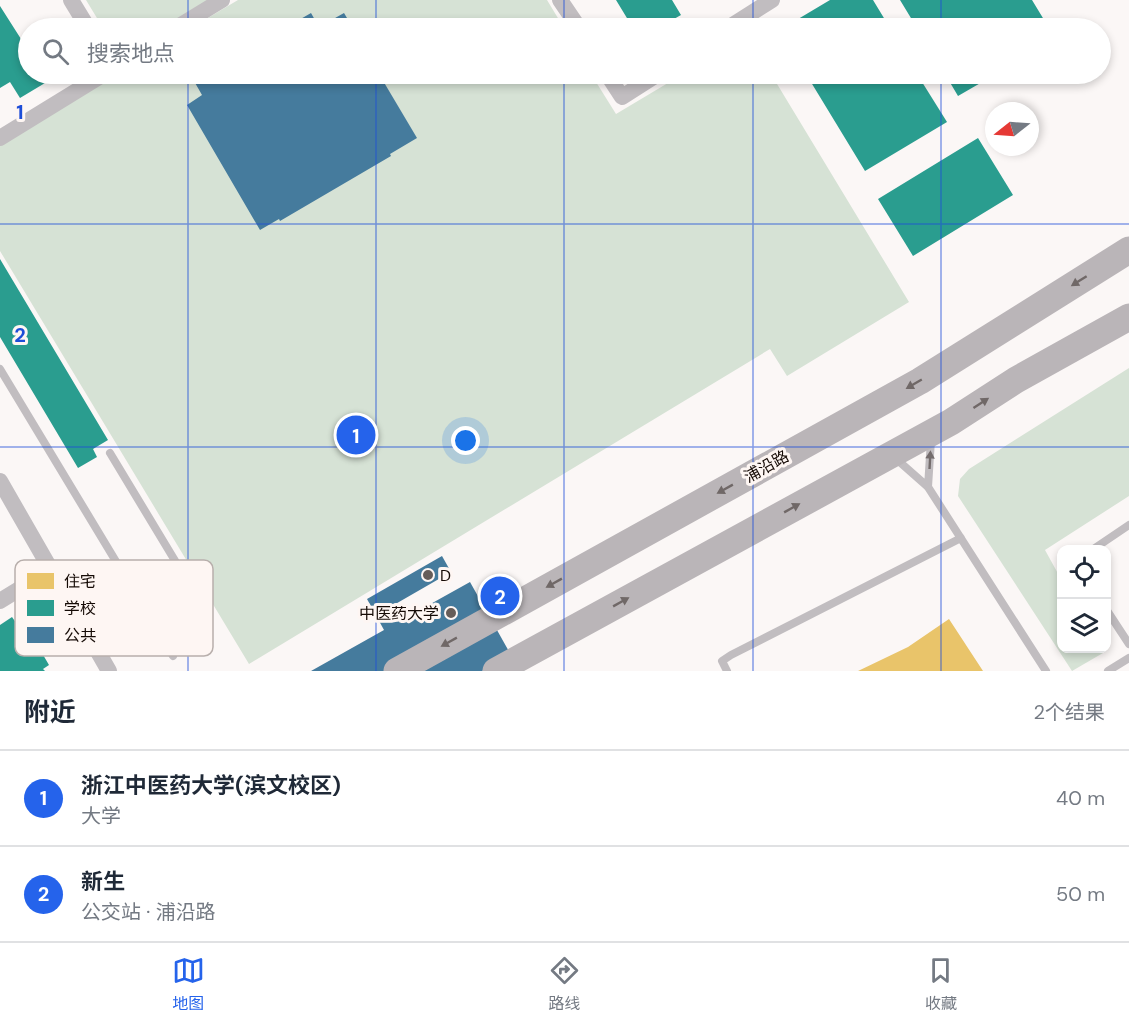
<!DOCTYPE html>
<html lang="zh">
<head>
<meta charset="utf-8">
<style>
	:root { --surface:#fff; --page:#f6f6f7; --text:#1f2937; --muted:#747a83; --line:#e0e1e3; --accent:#2563eb }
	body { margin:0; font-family:"DM Sans","Noto Sans SC",sans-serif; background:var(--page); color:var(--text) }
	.controls { position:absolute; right:18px; bottom:18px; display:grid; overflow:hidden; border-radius:12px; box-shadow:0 3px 9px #0003 }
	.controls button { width:54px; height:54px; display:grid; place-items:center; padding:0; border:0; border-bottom:2px solid var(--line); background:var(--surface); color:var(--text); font:30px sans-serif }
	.compass { position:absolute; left:985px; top:102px; width:54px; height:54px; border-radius:50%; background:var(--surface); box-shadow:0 3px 9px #0003; rotate:253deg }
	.you { position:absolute; left:466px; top:441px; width:21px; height:21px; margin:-15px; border:4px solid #fff; border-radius:50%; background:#1a73e8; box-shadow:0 0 0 9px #1a73e833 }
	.badge { display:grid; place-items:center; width:39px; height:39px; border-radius:50%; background:var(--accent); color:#fff; font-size:20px; font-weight:700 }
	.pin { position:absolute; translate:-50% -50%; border:3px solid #fff; box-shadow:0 2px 6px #0006 }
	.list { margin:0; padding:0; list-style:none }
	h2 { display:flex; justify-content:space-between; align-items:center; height:78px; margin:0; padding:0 24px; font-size:26px }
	h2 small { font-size:20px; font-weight:400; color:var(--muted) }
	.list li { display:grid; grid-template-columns:39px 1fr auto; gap:18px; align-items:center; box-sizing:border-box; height:96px; padding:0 24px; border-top:2px solid var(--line) }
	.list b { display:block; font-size:22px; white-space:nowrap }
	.list p { margin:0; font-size:20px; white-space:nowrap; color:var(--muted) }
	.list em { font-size:20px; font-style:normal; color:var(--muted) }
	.icon { flex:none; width:33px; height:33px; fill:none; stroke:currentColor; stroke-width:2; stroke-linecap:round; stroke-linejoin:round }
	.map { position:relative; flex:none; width:1129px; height:671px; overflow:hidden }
	.search { position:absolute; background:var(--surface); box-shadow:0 3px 9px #0003; left:18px; right:18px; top:18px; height:66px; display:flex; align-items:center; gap:15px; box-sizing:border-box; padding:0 21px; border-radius:33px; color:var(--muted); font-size:22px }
	.sheet { height:270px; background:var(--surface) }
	nav { display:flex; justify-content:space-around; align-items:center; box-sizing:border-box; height:84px; border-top:2px solid var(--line); background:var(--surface); font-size:16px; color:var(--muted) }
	nav a { display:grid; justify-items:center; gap:3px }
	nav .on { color:var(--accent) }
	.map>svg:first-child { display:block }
</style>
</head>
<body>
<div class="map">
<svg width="1129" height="671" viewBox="0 0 1129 671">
	<rect width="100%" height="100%" fill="#fbf7f6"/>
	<!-- green -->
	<path fill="#d6e2d5" d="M86,0H212L165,28H103Z
		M238,0H547L564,28H191Z
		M117,74H591L616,114L683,74H771L909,302L787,376L770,349L249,664L0,251V145Z
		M1129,368V496L1045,550L1061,579L1062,648L1101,649L1103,653L1072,671L958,496L960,479L969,469Z"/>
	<!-- homes -->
	<path fill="#e9c46a" d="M949,619L983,671H858L908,647Z"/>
	<!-- schools -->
	<path fill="#2a9d8f" d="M616,0H672L681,15L658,28H633Z
		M830,0H873L890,28H783Z
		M900,0H1032L1049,28H917Z
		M0,6L28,50V74H46L50,80L20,98L10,82L0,88Z
		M806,74H917L947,122L865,171Z
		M945,74H996L958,96Z
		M978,138L1013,195L913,256L878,199Z
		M0,259L108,440L93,449L97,457L78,468L0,337Z
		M12,617L19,627L25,624L49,665L43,669L45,671H0V625Z"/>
	<!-- public -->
	<path fill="#457b9d" d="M311,13L319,27L344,13L353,28H285Z
		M208,74H379L417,138L390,154L391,156L280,221L279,219L260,230L187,105L202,95L194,81Z
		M442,556L451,572L392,606L400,621L470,582L511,655L482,671H311L384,630L367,599Z"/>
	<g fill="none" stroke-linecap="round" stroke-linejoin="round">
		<!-- lane -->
		<path stroke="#c1bdc0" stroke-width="8" d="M0,369L173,656
			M110,453L206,612L162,639
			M894,457L928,487L1046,671
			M928,487L931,440
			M1092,550L1129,525
			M1106,609L1129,644
			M727,671L722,661L731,655L961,538
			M1108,671L1129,658"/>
		<!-- street -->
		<path stroke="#c1bdc0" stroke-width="16" d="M71,0L88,28
			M560,0L579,28
			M176,28L222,0
			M728,28L772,0
			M607,74L622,97L658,74
			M0,138L104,74
			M0,481L109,671
			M0,601L52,569"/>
		<!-- primary -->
		<path stroke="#bab5b8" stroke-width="27" d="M397,671L920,381L1129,250
			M496,671L951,422L1016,380L1129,317"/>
	</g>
	<!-- one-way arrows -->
	<defs><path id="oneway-solid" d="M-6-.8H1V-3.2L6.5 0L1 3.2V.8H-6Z" transform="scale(1.5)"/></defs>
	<g fill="#706867">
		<use href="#oneway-solid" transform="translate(1079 281) rotate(148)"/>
		<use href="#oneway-solid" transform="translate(914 384) rotate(150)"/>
		<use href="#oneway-solid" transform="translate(981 403) rotate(-33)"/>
		<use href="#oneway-solid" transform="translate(725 489) rotate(151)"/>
		<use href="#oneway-solid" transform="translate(792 508) rotate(-29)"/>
		<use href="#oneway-solid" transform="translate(554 583) rotate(151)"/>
		<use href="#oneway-solid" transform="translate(621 602) rotate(-29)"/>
		<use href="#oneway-solid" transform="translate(449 642) rotate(151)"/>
	</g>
	<use fill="#746c6c" href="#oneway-solid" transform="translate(930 460) rotate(-87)"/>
	<!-- grid -->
	<path fill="none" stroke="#1d4ed8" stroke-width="1.5" stroke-opacity="0.55" d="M188,0V28M376,0V28M564,0V28M753,0V28M941,0V28M188,74V671M376,74V671M564,74V671M753,74V671M941,74V671M0,224H1129M0,447H1129"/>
	<!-- markers -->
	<g fill="#665d59" stroke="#fef6f3" stroke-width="2">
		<circle cx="428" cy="575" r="6"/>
		<circle cx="451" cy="613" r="6"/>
	</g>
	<g text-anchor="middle" stroke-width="6" stroke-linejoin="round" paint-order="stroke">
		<!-- street labels -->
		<g font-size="16" fill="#150a05" stroke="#fef6f3">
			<text transform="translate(766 466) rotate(-29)" y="6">浦沿路</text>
		</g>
		<!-- poi labels -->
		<g font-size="16" fill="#150a05" stroke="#fef6f3" text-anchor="start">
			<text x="440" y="581">D</text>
			<text x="439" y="619" text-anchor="end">中医药大学</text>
		</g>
	</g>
	<!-- legend -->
	<rect x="15" y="560" width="198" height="96" rx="9" fill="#fef6f3" stroke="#b8afac" stroke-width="1.5"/>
	<rect x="27" y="573" width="27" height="16" fill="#e9c46a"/>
	<rect x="27" y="600" width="27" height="16" fill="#2a9d8f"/>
	<rect x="27" y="627" width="27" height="16" fill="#457b9d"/>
	<g font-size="16" fill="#150a05">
		<text x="64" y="587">住宅</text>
		<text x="64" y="614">学校</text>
		<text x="64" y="641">公共</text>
	</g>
	<g font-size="20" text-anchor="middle" font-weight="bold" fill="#1d4ed8" stroke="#fef6f3" stroke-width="6" stroke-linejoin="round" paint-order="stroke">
		<text x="20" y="119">1</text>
		<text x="20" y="342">2</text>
	</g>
</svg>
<div class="controls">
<button><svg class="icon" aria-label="locate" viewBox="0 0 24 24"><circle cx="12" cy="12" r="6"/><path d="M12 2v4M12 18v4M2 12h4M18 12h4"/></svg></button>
<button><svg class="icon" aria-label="layers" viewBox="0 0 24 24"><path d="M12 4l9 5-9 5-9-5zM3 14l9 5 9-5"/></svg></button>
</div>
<svg class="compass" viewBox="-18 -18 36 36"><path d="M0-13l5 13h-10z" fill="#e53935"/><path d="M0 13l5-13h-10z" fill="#747a83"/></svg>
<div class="you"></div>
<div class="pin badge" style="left:356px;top:435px">1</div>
<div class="pin badge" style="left:500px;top:596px">2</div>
<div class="search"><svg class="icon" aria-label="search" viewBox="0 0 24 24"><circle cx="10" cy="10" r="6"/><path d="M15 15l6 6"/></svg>搜索地点</div>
</div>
<section class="sheet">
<h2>附近<small>2个结果</small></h2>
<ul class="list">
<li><span class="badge">1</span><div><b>浙江中医药大学(滨文校区)</b><p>大学</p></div><em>40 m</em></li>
<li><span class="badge">2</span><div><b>新生</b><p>公交站 · 浦沿路</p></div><em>50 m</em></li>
</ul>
</section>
<nav>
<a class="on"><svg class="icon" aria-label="map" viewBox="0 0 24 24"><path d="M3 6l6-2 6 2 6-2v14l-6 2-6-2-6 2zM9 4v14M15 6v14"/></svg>地图</a>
<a><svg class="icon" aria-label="directions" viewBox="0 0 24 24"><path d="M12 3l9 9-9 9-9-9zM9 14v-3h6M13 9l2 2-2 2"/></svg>路线</a>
<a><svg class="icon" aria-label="saved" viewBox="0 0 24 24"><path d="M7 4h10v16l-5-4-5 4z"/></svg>收藏</a>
</nav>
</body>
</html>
